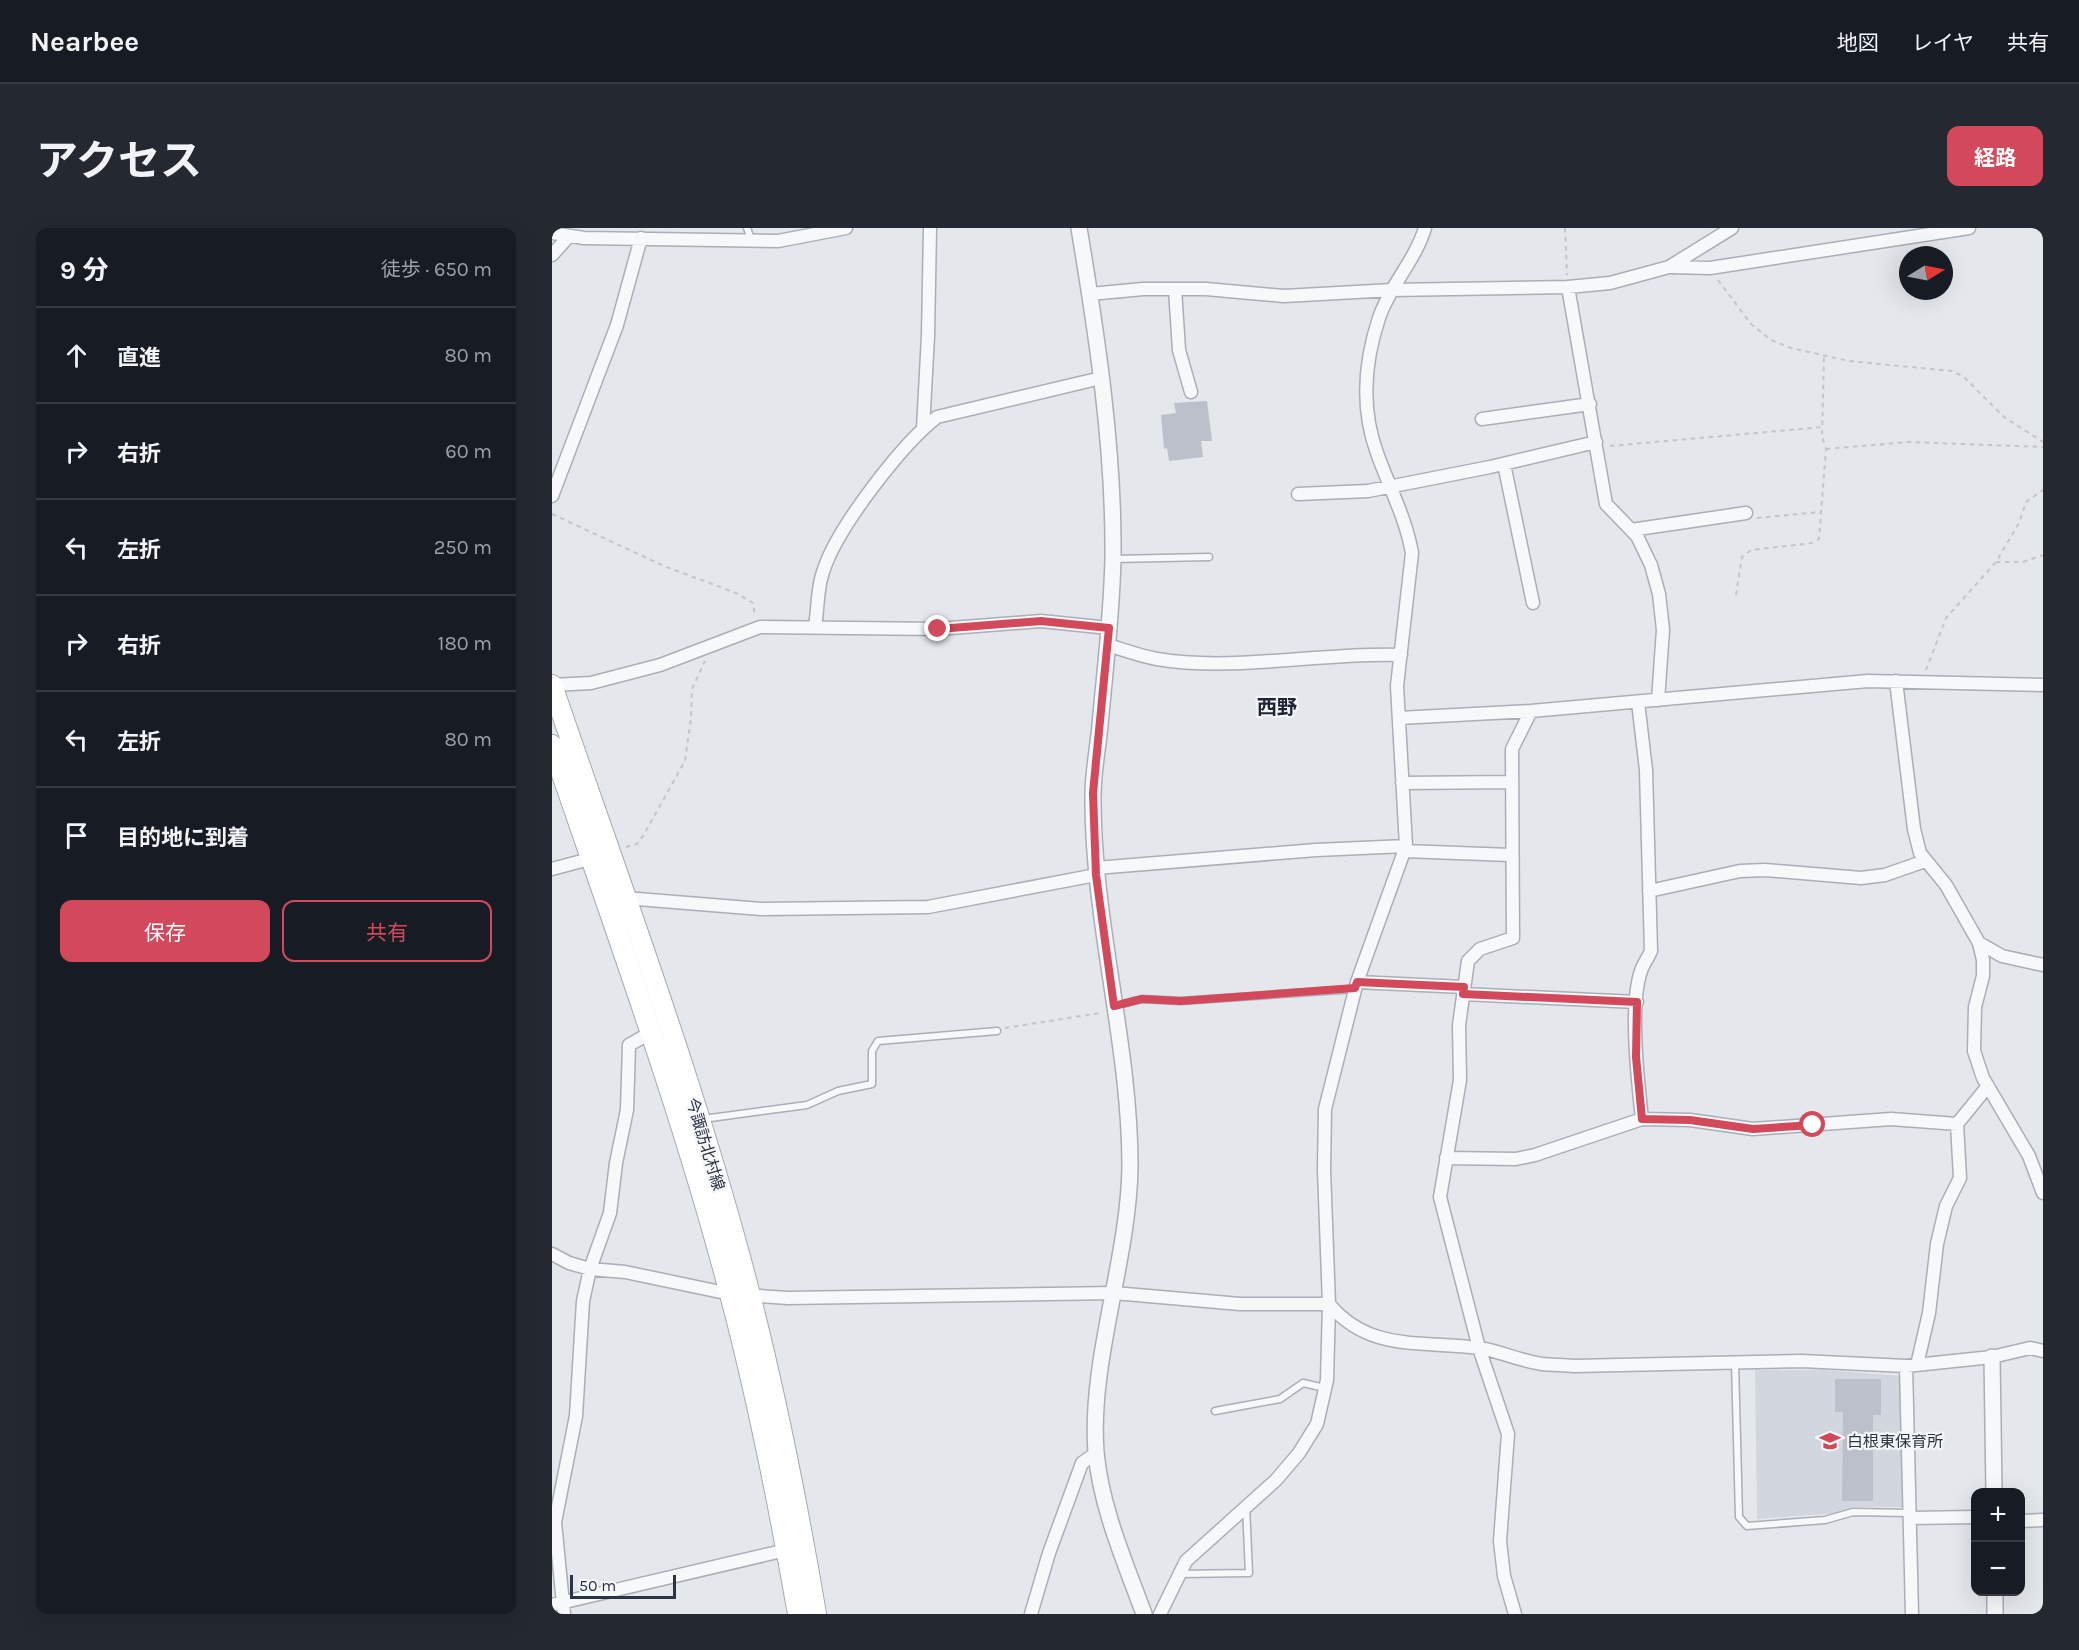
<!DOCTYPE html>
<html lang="ja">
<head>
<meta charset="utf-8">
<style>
	:root { --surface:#171b24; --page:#242831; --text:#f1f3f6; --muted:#9ea1a6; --line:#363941; --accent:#d1495b }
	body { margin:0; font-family:Karla,"Noto Sans JP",sans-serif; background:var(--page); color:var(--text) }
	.controls { position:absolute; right:18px; bottom:18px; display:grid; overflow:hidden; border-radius:12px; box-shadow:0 6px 24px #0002 }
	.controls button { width:54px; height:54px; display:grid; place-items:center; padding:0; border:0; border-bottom:2px solid var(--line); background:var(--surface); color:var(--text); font:30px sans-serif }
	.compass { position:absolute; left:1347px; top:18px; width:54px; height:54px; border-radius:50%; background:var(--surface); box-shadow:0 6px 24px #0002; rotate:80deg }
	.scale { position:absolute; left:18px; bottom:15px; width:106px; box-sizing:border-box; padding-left:6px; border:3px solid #2b3445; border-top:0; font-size:16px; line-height:21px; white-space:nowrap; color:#2b3445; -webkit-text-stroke:4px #f4f6f9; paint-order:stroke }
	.stop { position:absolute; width:18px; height:18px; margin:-14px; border:4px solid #d1495b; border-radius:50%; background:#fff }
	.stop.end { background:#d1495b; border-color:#fff; box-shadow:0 2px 6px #0008 }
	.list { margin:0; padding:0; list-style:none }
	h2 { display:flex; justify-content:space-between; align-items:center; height:78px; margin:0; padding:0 24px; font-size:26px }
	h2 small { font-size:20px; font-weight:400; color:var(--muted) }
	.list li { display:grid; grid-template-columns:39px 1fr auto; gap:18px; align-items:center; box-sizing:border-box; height:96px; padding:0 24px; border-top:2px solid var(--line) }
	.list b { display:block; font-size:22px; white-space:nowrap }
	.list em { font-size:20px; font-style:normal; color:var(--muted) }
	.actions { display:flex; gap:12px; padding:18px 24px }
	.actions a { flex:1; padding:14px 0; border:2px solid var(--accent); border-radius:12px; text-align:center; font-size:21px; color:var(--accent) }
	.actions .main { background:var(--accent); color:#fff }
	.icon { flex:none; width:33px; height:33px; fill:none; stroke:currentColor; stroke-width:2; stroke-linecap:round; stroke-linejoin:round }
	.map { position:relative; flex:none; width:1491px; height:1386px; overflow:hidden; border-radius:12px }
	header { display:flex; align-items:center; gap:36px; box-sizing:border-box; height:84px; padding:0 30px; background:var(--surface); border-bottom:2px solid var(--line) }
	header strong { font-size:28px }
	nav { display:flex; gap:33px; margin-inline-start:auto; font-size:21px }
	.intro { display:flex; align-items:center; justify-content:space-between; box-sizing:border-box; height:144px; padding:0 36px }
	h1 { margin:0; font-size:42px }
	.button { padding:15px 27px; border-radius:12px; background:var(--accent); color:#fff; font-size:21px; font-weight:700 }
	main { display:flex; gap:36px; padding:0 36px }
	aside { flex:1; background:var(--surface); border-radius:12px; box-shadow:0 6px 24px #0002 }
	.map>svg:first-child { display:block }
</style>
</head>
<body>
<header>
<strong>Nearbee</strong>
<nav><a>地図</a><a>レイヤ</a><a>共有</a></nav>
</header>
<div class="intro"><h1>アクセス</h1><a class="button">経路</a></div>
<main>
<aside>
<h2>9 分<small>徒歩 · 650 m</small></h2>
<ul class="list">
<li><svg class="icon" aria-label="ahead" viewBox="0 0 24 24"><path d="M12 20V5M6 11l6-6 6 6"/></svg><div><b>直進</b></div><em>80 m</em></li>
<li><svg class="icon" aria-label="right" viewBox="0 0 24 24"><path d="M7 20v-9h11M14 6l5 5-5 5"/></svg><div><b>右折</b></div><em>60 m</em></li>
<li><svg class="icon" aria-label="left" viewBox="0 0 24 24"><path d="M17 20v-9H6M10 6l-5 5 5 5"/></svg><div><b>左折</b></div><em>250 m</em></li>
<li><svg class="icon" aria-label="right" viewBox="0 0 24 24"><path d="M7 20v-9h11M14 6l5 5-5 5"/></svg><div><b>右折</b></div><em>180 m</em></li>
<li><svg class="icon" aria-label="left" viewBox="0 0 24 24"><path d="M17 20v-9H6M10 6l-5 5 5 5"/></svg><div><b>左折</b></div><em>80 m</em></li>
<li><svg class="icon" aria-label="arrive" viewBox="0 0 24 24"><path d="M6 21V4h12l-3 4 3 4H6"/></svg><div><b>目的地に到着</b></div></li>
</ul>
<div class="actions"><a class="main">保存</a><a>共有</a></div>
</aside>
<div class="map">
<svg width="1491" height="1386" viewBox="0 0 1491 1386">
	<rect width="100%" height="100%" fill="#e4e7ec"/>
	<!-- built -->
	<path fill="#d2d6de" d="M1203,1142H1271L1352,1148V1279H1303L1285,1285L1205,1291Z"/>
	<!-- building -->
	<path fill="#bbc0ca" d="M655,173L660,213H649L651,229L617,233L615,220L612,221L609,187L624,185L622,175Z
		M1283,1151H1329V1187H1321V1273H1290L1291,1184H1283Z"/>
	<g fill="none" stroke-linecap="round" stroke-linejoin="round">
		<defs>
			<path id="service" d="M195,0L199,11
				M562,331L657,329
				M562,778L590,771L629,773L803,761
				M151,891L255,877L286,863L320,856V823L326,813L445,803
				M1183,1134L1187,1289L1195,1298L1273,1292L1301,1284L1357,1285
				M663,1183L728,1171L751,1155L773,1160
				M627,1346L697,1345L694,1278"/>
			<path id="minor" d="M0,5L32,10L226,13L294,0
				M0,27L17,8
				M1118,39L1158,40L1417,0
				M1016,59L1054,276L1085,308L1099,337L1107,366L1111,402L1106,472
				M623,61L627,122L639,164
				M538,66L591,61H654L732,68L840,62L1016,59L1058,55L1117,39L1180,0
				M930,191L1038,176
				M371,200L376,108L378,0
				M952,236L981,375
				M746,266L816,263L938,239L1044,214
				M0,268L65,97L89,10
				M1079,302L1194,285
				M263,399C266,381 265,360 271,344C284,301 350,216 385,189L549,150
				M556,417C572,422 588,428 605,431C682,444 770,424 849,427
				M1344,453L1362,601L1368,625L1394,657L1427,715L1431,732V748L1423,779L1422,823L1431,850L1477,928L1491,965
				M0,457L39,455L108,437L208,399L386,401L489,393L557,400
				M1086,474L1094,542L1099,723C1096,730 1091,736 1089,743C1077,777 1086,854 1090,891
				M847,490L979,483L1316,453L1491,457
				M850,555L960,554
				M852,623L959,627
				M544,640L764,622L854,618
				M0,641L45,629
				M1097,663L1188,643L1213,642L1309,650L1333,647L1373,633
				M73,670L209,681L376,679L544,647
				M1427,715L1450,728L1491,737
				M805,754L912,759
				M911,766L1085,774
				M894,930L964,931L983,927L1090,891L1138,892L1201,901L1339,891L1405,896
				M0,1026L17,1035L38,1041L73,1044L178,1066L236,1070L562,1065L688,1076H777C818,1125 870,1112 927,1120C948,1123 968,1133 990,1136C1000,1137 1011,1137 1022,1138L1249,1133L1354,1138L1440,1129L1478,1120L1491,1123
				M1365,1137L1377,1085L1385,1016L1394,978L1408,950L1405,896L1436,858
				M1354,1138L1360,1386
				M1358,1290L1424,1289
				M1468,1293L1491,1292
				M0,1377L234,1322
				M12,1386L3,1294L24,1188L31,1073L38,1041L58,985L64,935L75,882L77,817L98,805
				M479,1386L497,1325L530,1235L544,1225
				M608,1386L634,1333L724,1252L747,1225L765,1196L775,1152L777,1076L772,942L773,881L805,754L854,618L845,458L860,325C854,290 837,259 825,225C809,181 812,135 827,90C838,57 863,33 873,0
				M963,1386L952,1348L948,1313L956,1206L927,1120L888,969L908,852L907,797L916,733L928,721L961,710L960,521L979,483"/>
			<path id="tertiary" d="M527,0C545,108 562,219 561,329C560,385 553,441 548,497C546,520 541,544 541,567C540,692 578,814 578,938C577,1031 537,1133 544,1224C549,1280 573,1334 592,1386
				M1440,1129L1442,1264
				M1443,1364V1386"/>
			<path id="primary" d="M0,457C69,659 145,860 198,1067C225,1173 246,1279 264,1386
				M0,517C62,699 129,880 178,1066C206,1172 227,1278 246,1386"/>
		</defs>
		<!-- service casing -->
		<use href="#service" stroke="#a9aeb7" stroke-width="9"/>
		<!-- minor casing -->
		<use href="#minor" stroke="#a9aeb7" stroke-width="15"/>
		<!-- tertiary casing -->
		<use href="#tertiary" stroke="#a9aeb7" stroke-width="18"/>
		<!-- primary casing -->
		<use href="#primary" stroke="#a3abb8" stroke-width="22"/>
		<!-- path -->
		<path stroke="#c2c5cb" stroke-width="2" stroke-dasharray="4.5 4.5" stroke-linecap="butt" d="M1013,0L1015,47
			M1166,52L1199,96L1219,112L1239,120L1297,133L1400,143L1412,149L1452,189L1491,214
			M1058,218L1271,199
			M1274,221L1357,214L1491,219
			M0,286L112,338L184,365L201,375L203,388
			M1205,290L1268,284
			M1444,334H1471L1491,327
			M1184,367L1190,329L1199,322L1260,315L1267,311L1274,221L1270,209L1272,128
			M1374,442L1394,390L1444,334L1467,295L1474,274L1491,262
			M74,619L85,616L91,608L133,533L139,490L140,461L153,433
			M453,800L548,785"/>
		<!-- service -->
		<use href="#service" stroke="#f7f8fa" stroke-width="6"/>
		<!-- minor -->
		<use href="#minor" stroke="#f7f8fa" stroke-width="12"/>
		<!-- tertiary -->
		<use href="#tertiary" stroke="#f7f8fa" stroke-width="15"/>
		<!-- primary -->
		<use href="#primary" stroke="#fff" stroke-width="20"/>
	</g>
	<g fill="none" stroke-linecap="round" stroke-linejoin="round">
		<!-- route -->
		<path stroke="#d1495b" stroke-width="8" d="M386,401L489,393L557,400L541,565L544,647L562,778L590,771L629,773L803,760L805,754L912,759L911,766L1085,774L1084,829L1090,891L1138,892L1201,901L1261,897"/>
	</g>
	<!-- icons -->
	<defs>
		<symbol id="school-bare" viewBox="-9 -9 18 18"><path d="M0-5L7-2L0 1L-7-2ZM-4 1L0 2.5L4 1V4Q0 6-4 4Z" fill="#d1495b" stroke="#f4f6f9" stroke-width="2.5" paint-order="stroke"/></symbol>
	</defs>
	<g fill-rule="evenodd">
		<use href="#school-bare" x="1263" y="1198" width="30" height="30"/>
	</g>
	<g text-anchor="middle" stroke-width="4.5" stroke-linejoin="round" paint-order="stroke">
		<!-- street labels -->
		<g font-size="16" fill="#2b3445" stroke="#f4f6f9">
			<text transform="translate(154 916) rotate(73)" y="6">今諏訪北村線</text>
		</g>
		<!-- poi labels -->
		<g font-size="16" fill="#2b3445" stroke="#f4f6f9" text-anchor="start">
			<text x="1295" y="1219">白根東保育所</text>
		</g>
		<!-- quarter labels -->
		<g font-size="20" font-weight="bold" fill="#1d2536" stroke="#f4f6f9">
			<text x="725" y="486">西野</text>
		</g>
	</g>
</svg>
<div class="controls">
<button>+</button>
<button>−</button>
</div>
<svg class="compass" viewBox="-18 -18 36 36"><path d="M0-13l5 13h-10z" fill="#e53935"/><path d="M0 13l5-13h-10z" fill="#9ea1a6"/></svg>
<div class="scale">50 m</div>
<div class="stop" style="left:1261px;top:897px"></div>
<div class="stop end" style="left:386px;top:401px"></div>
</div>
</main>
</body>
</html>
